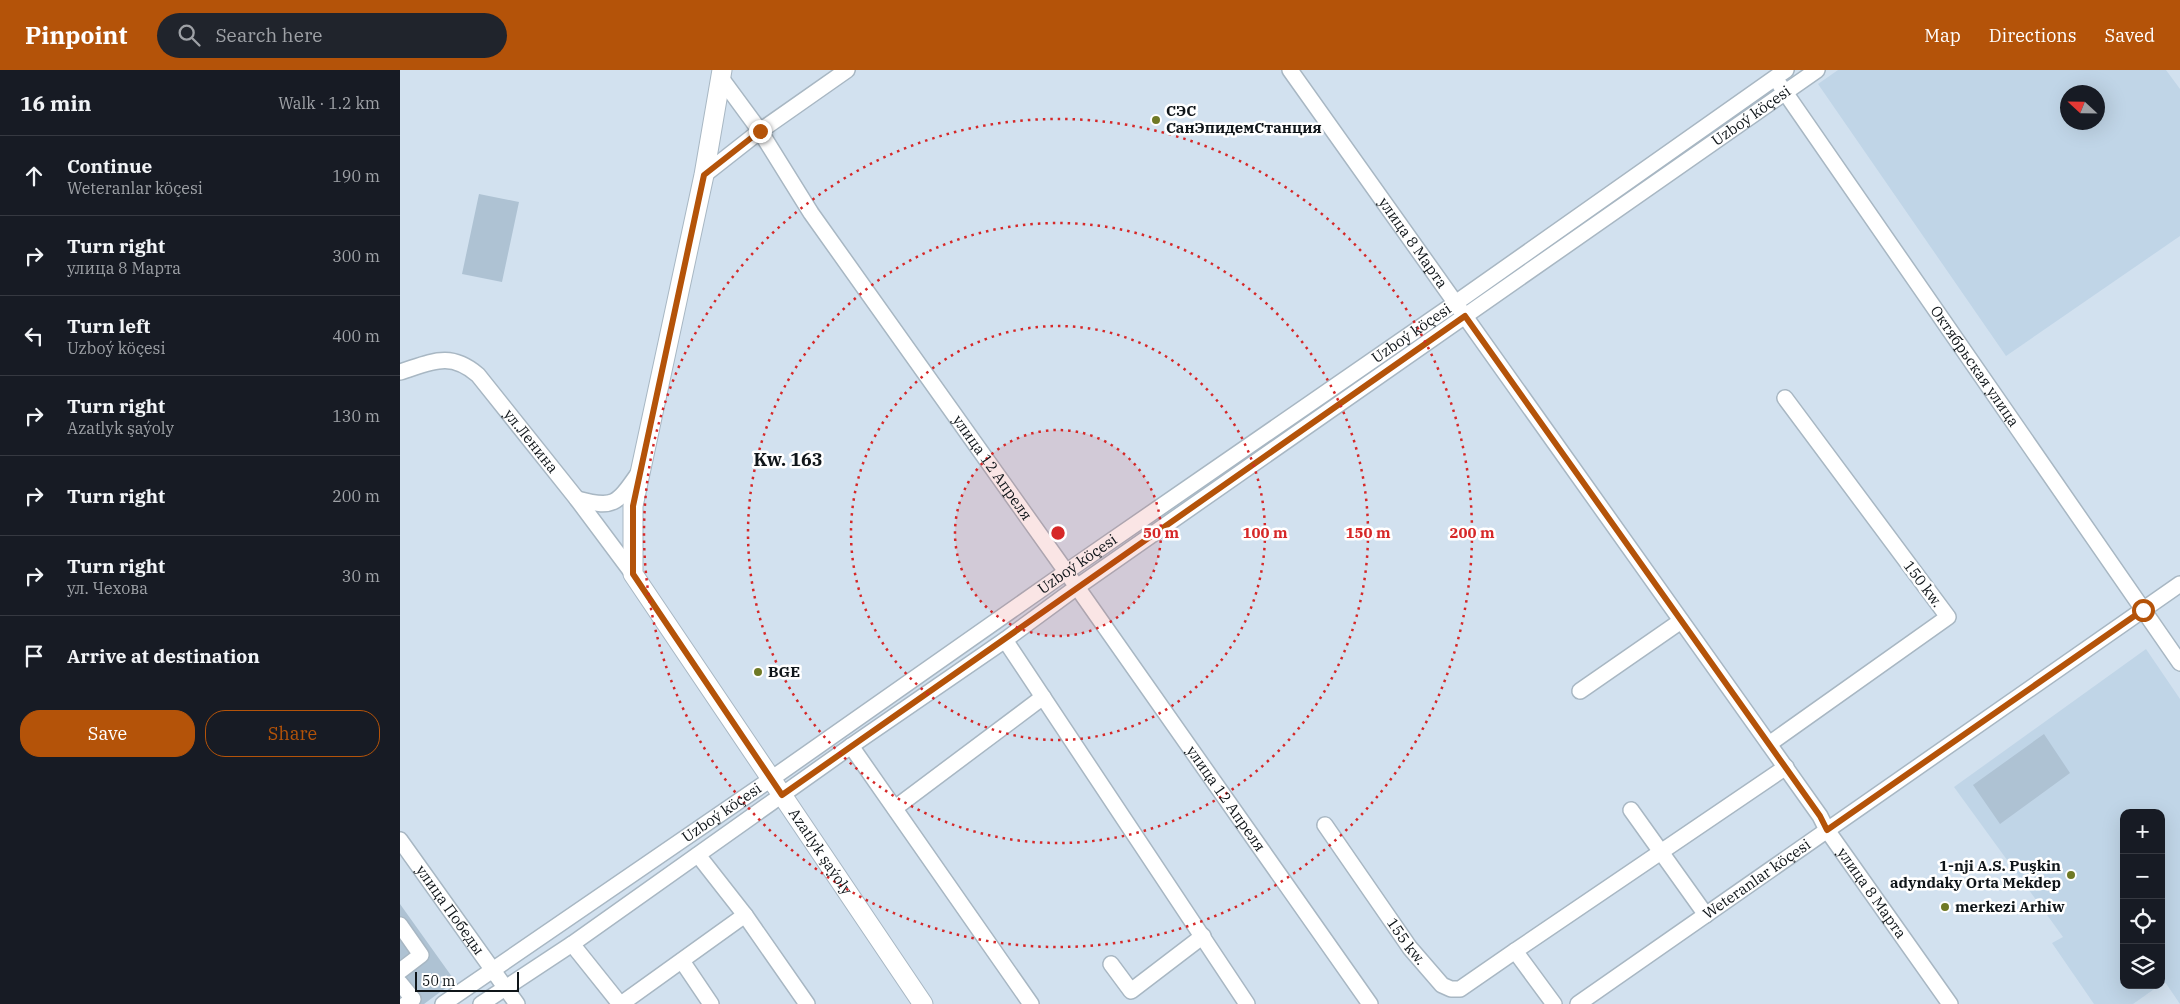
<!DOCTYPE html>
<html lang="en">
<head>
<meta charset="utf-8">
<style>
	:root { --surface:#171b24; --page:#20242c; --text:#f1f3f6; --muted:#9ea1a6; --line:#363941; --accent:#b45309 }
	body { margin:0; font-family:"IBM Plex Serif",serif; background:var(--page); color:var(--text) }
	.controls { position:absolute; right:15px; bottom:15px; display:grid; overflow:hidden; border-radius:10px; box-shadow:0 5px 20px #0002 }
	.controls button { width:45px; height:45px; display:grid; place-items:center; padding:0; border:0; border-bottom:1px solid var(--line); background:var(--surface); color:var(--text); font:25px sans-serif }
	.compass { position:absolute; left:1660px; top:15px; width:45px; height:45px; border-radius:50%; background:var(--surface); box-shadow:0 5px 20px #0002; rotate:292deg }
	.scale { position:absolute; left:15px; bottom:12px; width:104px; box-sizing:border-box; padding-left:5px; border:2px solid #0f1519; border-top:0; font-size:14px; line-height:18px; white-space:nowrap; color:#0f1519; -webkit-text-stroke:4px #fff; paint-order:stroke }
	.stop { position:absolute; width:15px; height:15px; margin:-11px; border:4px solid #b45309; border-radius:50%; background:#fff }
	.stop.end { background:#b45309; border-color:#fff; box-shadow:0 1px 5px #0008 }
	.list { margin:0; padding:0; list-style:none }
	h2 { display:flex; justify-content:space-between; align-items:center; height:65px; margin:0; padding:0 20px; font-size:21px }
	h2 small { font-size:16px; font-weight:400; color:var(--muted) }
	.list li { display:grid; grid-template-columns:32px 1fr auto; gap:15px; align-items:center; box-sizing:border-box; height:80px; padding:0 20px; border-top:1px solid var(--line) }
	.list b { display:block; font-size:19px; white-space:nowrap }
	.list p { margin:0; font-size:16px; white-space:nowrap; color:var(--muted) }
	.list em { font-size:16px; font-style:normal; color:var(--muted) }
	.actions { display:flex; gap:10px; padding:15px 20px }
	.actions a { flex:1; padding:11px 0; border:1px solid var(--accent); border-radius:20px; text-align:center; font-size:18px; color:var(--accent) }
	.actions .main { background:var(--accent); color:#fff }
	.icon { flex:none; width:28px; height:28px; fill:none; stroke:currentColor; stroke-width:2; stroke-linecap:round; stroke-linejoin:round }
	.map { position:relative; flex:none; width:1780px; height:934px; overflow:hidden }
	header { display:flex; align-items:center; gap:30px; box-sizing:border-box; height:70px; padding:0 25px; background:var(--accent); color:#fff }
	header strong { font-size:24px }
	nav { display:flex; gap:28px; margin-inline-start:auto; font-size:18px }
	.search { width:350px; height:45px; background:var(--page); display:flex; align-items:center; gap:12px; box-sizing:border-box; padding:0 18px; border-radius:28px; color:var(--muted); font-size:19px }
	main { display:flex }
	aside { flex:1; background:var(--surface) }
	.map>svg:first-child { display:block }
</style>
</head>
<body>
<header>
<strong>Pinpoint</strong>
<div class="search"><svg class="icon" aria-label="search" viewBox="0 0 24 24"><circle cx="10" cy="10" r="6"/><path d="M15 15l6 6"/></svg>Search here</div>
<nav><a>Map</a><a>Directions</a><a>Saved</a></nav>
</header>
<main>
<aside>
<h2>16 min<small>Walk · 1.2 km</small></h2>
<ul class="list">
<li><svg class="icon" aria-label="ahead" viewBox="0 0 24 24"><path d="M12 20V5M6 11l6-6 6 6"/></svg><div><b>Continue</b><p>Weteranlar köçesi</p></div><em>190 m</em></li>
<li><svg class="icon" aria-label="right" viewBox="0 0 24 24"><path d="M7 20v-9h11M14 6l5 5-5 5"/></svg><div><b>Turn right</b><p>улица 8 Марта</p></div><em>300 m</em></li>
<li><svg class="icon" aria-label="left" viewBox="0 0 24 24"><path d="M17 20v-9H6M10 6l-5 5 5 5"/></svg><div><b>Turn left</b><p>Uzboý köçesi</p></div><em>400 m</em></li>
<li><svg class="icon" aria-label="right" viewBox="0 0 24 24"><path d="M7 20v-9h11M14 6l5 5-5 5"/></svg><div><b>Turn right</b><p>Azatlyk şaýoly</p></div><em>130 m</em></li>
<li><svg class="icon" aria-label="right" viewBox="0 0 24 24"><path d="M7 20v-9h11M14 6l5 5-5 5"/></svg><div><b>Turn right</b></div><em>200 m</em></li>
<li><svg class="icon" aria-label="right" viewBox="0 0 24 24"><path d="M7 20v-9h11M14 6l5 5-5 5"/></svg><div><b>Turn right</b><p>ул. Чехова</p></div><em>30 m</em></li>
<li><svg class="icon" aria-label="arrive" viewBox="0 0 24 24"><path d="M6 21V4h12l-3 4 3 4H6"/></svg><div><b>Arrive at destination</b></div></li>
</ul>
<div class="actions"><a class="main">Save</a><a>Share</a></div>
</aside>
<div class="map">
<svg width="1780" height="934" viewBox="0 0 1780 934">
	<rect width="100%" height="100%" fill="#d2e1ef"/>
	<!-- built -->
	<path fill="#c0d5e7" fill-rule="evenodd" d="M1438,0H1766L1780,19V166L1606,286L1418,14ZM1668,22H1698V52H1668Z
		M1746,579L1780,629V934L1765,912L1761,915V743H1724V915H1760L1733,934H1694L1652,873L1663,867L1554,717Z"/>
	<!-- green -->
	<path fill="#aec2d3" d="M79,124L119,132L102,212L62,204Z
		M1644,664L1670,703L1600,754L1573,715Z
		M0,834L55,911L24,934H0Z"/>
	<g fill="none" stroke-linecap="round" stroke-linejoin="round">
		<defs>
			<g id="minor">
				<path id="s1" d="M890,0L1420,746L1427,760L1550,934"/>
				<path id="s2" d="M321,8L360,61L411,143L677,517L970,934"/>
				<path id="s3" d="M1380,15L1780,593"/>
				<path d="M304,105L360,61L447,0"/>
				<path id="s4" d="M0,302C32,292 50,281 78,305L177,429L233,504"/>
				<path d="M177,429C214,439 217,434 238,404"/>
				<path d="M605,570L847,934"/>
				<path d="M1180,621L1281,551"/>
				<path d="M1369,674L1548,547L1385,328"/>
				<path d="M451,676L631,934"/>
				<path d="M495,738L643,627"/>
				<path d="M1231,740L1306,845"/>
				<path id="s5" d="M925,755L1010,878L1042,915L1051,919H1060L1115,881"/>
				<path id="s6" d="M0,770L117,934"/>
				<path d="M298,785L345,845L407,934"/>
				<path d="M0,855L21,885L0,901"/>
				<path d="M172,874L220,934"/>
				<path d="M282,891L311,934"/>
				<path d="M711,894L731,921L803,866"/>
				<path d="M0,913L13,929L6,934"/>
				<path id="s7" d="M43,934L371,709L666,502L1057,232L1386,0"/>
				<path id="s8" d="M81,934L172,874L451,676L605,570L677,517L1417,0"/>
				<path d="M221,934L345,845"/>
				<path d="M1154,934L1115,881L1386,697"/>
				<path id="s9" d="M1178,934L1780,514"/>
			</g>
			<g id="major">
				<path id="s10" d="M322,0L304,105L233,436V504L523,934"/>
			</g>
		</defs>
		<!-- minor casing -->
		<use href="#minor" stroke="#a8b7c3" stroke-width="18"/>
		<!-- major casing -->
		<use href="#major" stroke="#a8b7c3" stroke-width="21"/>
		<!-- minor -->
		<use href="#minor" stroke="#fff" stroke-width="15"/>
		<!-- major -->
		<use href="#major" stroke="#fff" stroke-width="19"/>
	</g>
	<g fill="none" stroke-linecap="round" stroke-linejoin="round">
		<!-- route -->
		<path stroke="#b45309" stroke-width="6" d="M360,61L304,105L233,436V504L382,725L1065,246L1420,746L1427,760L1743,540"/>
	</g>
	<!-- distance rings -->
	<circle cx="658" cy="463" r="103" fill="#d62828" fill-opacity=".12"/>
	<g fill="none" stroke="#d62828" stroke-width="2.5" stroke-dasharray="2.5 5">
		<circle cx="658" cy="463" r="103"/>
		<circle cx="658" cy="463" r="207"/>
		<circle cx="658" cy="463" r="310"/>
		<circle cx="658" cy="463" r="414"/>
	</g>
	<!-- markers -->
	<g fill="#6f7925" stroke="#fff" stroke-width="2">
		<circle cx="756" cy="50" r="5"/>
		<circle cx="358" cy="602" r="5"/>
		<circle cx="1671" cy="805" r="5"/>
		<circle cx="1545" cy="837" r="5"/>
	</g>
	<g text-anchor="middle" stroke-width="5" stroke-linejoin="round" paint-order="stroke">
		<!-- poi labels -->
		<g font-size="15" font-weight="bold" fill="#0f1519" stroke="#fff" text-anchor="start">
			<text x="766" y="46">СЭС<tspan x="766" dy="17">СанЭпидемСтанция</tspan></text>
			<text x="368" y="607">BGE</text>
			<text x="1661" y="801" text-anchor="end">1-nji A.S. Puşkin<tspan x="1661" dy="17">adyndaky Orta Mekdep</tspan></text>
			<text x="1555" y="842">merkezi Arhiw</text>
		</g>
		<!-- street labels -->
		<g font-size="15" fill="#0f1519" stroke="#fff">
			<text dy="5" stroke="none"><textPath href="#s8" startOffset="1550">Uzboý köçesi</textPath></text>
			<text dy="5" stroke="none"><textPath href="#s1" startOffset="212">улица 8 Марта</textPath></text>
			<text dy="5" stroke="none"><textPath href="#s7" startOffset="1178">Uzboý köçesi</textPath></text>
			<text dy="5" stroke="none"><textPath href="#s3" startOffset="342">Октябрьская улица</textPath></text>
			<text dy="5" stroke="none"><textPath href="#s4" startOffset="168">ул.Ленина</textPath></text>
			<text dy="5" stroke="none"><textPath href="#s2" startOffset="475">улица 12 Апреля</textPath></text>
			<text dy="5" stroke="none"><textPath href="#s7" startOffset="772">Uzboý köçesi</textPath></text>
			<text transform="translate(1523 514) rotate(53)" y="5">150 kw.</text>
			<text dy="5" stroke="none"><textPath href="#s2" startOffset="880">улица 12 Апреля</textPath></text>
			<text dy="5" stroke="none"><textPath href="#s7" startOffset="338">Uzboý köçesi</textPath></text>
			<text dy="5" stroke="none"><textPath href="#s10" startOffset="848">Azatlyk şaýoly</textPath></text>
			<text dy="5" stroke="none"><textPath href="#s9" startOffset="218">Weteranlar köçesi</textPath></text>
			<text dy="5" stroke="none"><textPath href="#s1" startOffset="1008">улица 8 Марта</textPath></text>
			<text dy="5" stroke="none"><textPath href="#s6" startOffset="86">улица Победы</textPath></text>
			<text dy="5" stroke="none"><textPath href="#s5" startOffset="142">155 kw.</textPath></text>
		</g>
		<!-- quarter labels -->
		<g font-size="18" font-weight="bold" fill="#0f1519" stroke="#fff">
			<text x="388" y="396">Kw. 163</text>
		</g>
	</g>
	<circle cx="658" cy="463" r="8" fill="#d62828" stroke="#fff" stroke-width="2.5"/>
	<g font-size="15" text-anchor="middle" font-weight="bold" fill="#d62828" stroke="#fff" stroke-width="5" stroke-linejoin="round" paint-order="stroke">
		<text x="761" y="468">50 m</text>
		<text x="865" y="468">100 m</text>
		<text x="968" y="468">150 m</text>
		<text x="1072" y="468">200 m</text>
	</g>
</svg>
<div class="controls">
<button>+</button>
<button>−</button>
<button><svg class="icon" aria-label="locate" viewBox="0 0 24 24"><circle cx="12" cy="12" r="6"/><path d="M12 2v4M12 18v4M2 12h4M18 12h4"/></svg></button>
<button><svg class="icon" aria-label="layers" viewBox="0 0 24 24"><path d="M12 4l9 5-9 5-9-5zM3 14l9 5 9-5"/></svg></button>
</div>
<svg class="compass" viewBox="-18 -18 36 36"><path d="M0-13l5 13h-10z" fill="#e53935"/><path d="M0 13l5-13h-10z" fill="#9ea1a6"/></svg>
<div class="scale">50 m</div>
<div class="stop" style="left:1743px;top:540px"></div>
<div class="stop end" style="left:360px;top:61px"></div>
</div>
</main>
</body>
</html>
